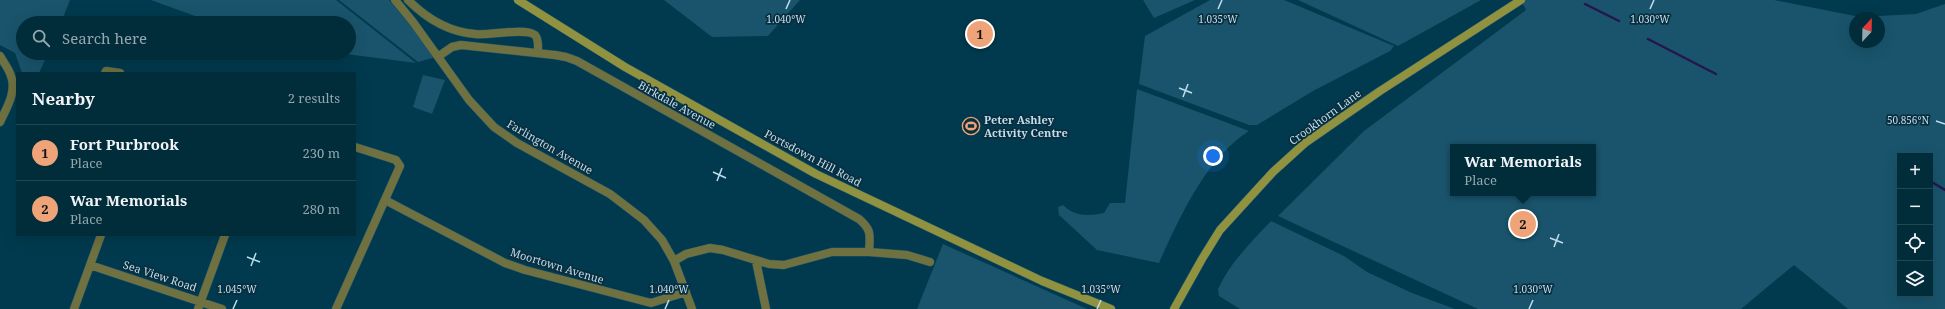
<!DOCTYPE html>
<html lang="en">
<head>
<meta charset="utf-8">
<style>
	:root { --surface:#012c3a; --page:#0b3442; --text:#f1f3f6; --muted:#96a7af; --line:#234854; --accent:#efa378 }
	body { margin:0; font-family:"Noto Serif",serif; background:var(--page); color:var(--text) }
	.controls { position:absolute; right:12px; bottom:12px; display:grid; overflow:hidden; border-radius:0px; box-shadow:0 4px 16px #0002 }
	.controls button { width:36px; height:36px; display:grid; place-items:center; padding:0; border:0; border-bottom:1px solid var(--line); background:var(--surface); color:var(--text); font:20px sans-serif }
	.compass { position:absolute; left:1849px; top:12px; width:36px; height:36px; border-radius:50%; background:var(--surface); box-shadow:0 4px 16px #0002; rotate:22deg }
	.you { position:absolute; left:1213px; top:156px; width:14px; height:14px; margin:-10px; border:3px solid #fff; border-radius:50%; background:#1a73e8; box-shadow:0 0 0 6px #1a73e833 }
	.badge { display:grid; place-items:center; width:26px; height:26px; border-radius:50%; background:var(--accent); color:#111; font-size:13px; font-weight:700 }
	.pin { position:absolute; translate:-50% -50%; border:2px solid #fff; box-shadow:0 1px 4px #0006 }
	.popup { position:absolute; left:1450px; top:144px; width:146px; height:52px; box-sizing:border-box; display:grid; place-content:center; border-radius:0px; background:var(--surface); filter:drop-shadow(0 1px 3px #0005); font-size:13px; white-space:nowrap; color:var(--muted) }
	.popup b { font-size:15px; color:var(--text) }
	.popup::after { content:''; position:absolute; left:50%; top:100%; margin-left:-8px; border:8px solid transparent; border-top-color:var(--surface) }
	.list { margin:0; padding:0; list-style:none }
	h2 { display:flex; justify-content:space-between; align-items:center; height:52px; margin:0; padding:0 16px; font-size:17px }
	h2 small { font-size:13px; font-weight:400; color:var(--muted) }
	.list li { display:grid; grid-template-columns:26px 1fr auto; gap:12px; align-items:center; box-sizing:border-box; height:56px; padding:0 16px; border-top:1px solid var(--line) }
	.list b { display:block; font-size:15px; white-space:nowrap }
	.list p { margin:0; font-size:13px; white-space:nowrap; color:var(--muted) }
	.list em { font-size:13px; font-style:normal; color:var(--muted) }
	.icon { flex:none; width:22px; height:22px; fill:none; stroke:currentColor; stroke-width:2; stroke-linecap:round; stroke-linejoin:round }
	.map { position:relative; flex:none; width:1945px; height:309px; overflow:hidden }
	.search { position:absolute; background:var(--surface); box-shadow:0 4px 16px #0002; left:16px; top:16px; width:340px; height:44px; display:flex; align-items:center; gap:10px; box-sizing:border-box; padding:0 14px; border-radius:22px; color:var(--muted); font-size:15px }
	.panel { position:absolute; background:var(--surface); box-shadow:0 4px 16px #0002; left:16px; top:72px; width:340px; height:164px; border-radius:0px }
	.map>svg:first-child { display:block }
</style>
</head>
<body>
<div class="map">
<svg width="1945" height="309" viewBox="0 0 1945 309">
	<rect width="100%" height="100%" fill="#013a4e"/>
	<!-- green -->
	<path fill="#19546c" fill-rule="evenodd" d="M0,0H70L61,23H23V53H48L39,73H22L15,53L0,45Z
		M151,0H336L416,63L346,54L349,53L351,42H349V23H290L283,19V23H214Z
		M339,0H389L436,57L418,62Z
		M664,0H800L768,36L712,37Z
		M1143,0H1195L1154,18Z
		M1210,0H1284L1394,46L1390,51L1313,91L1257,125H1249L1139,84L1145,36Z
		M1298,0H1481L1398,46Z
		M1521,0H1774L1860,17L1916,14L1945,4V309H1848L1794,265L1741,309H1478L1278,216L1364,131L1526,10ZM1855,18H1879V42H1855ZM1453,147H1593V193H1453ZM1900,156H1930V294H1900Z
		M423,75L445,80L432,114L413,107Z
		M1137,89L1249,131C1207,157 1179,218 1159,263L1097,250L1059,215L1058,207L1063,205C1075,217 1088,216 1104,213L1110,203H1125Z
		M1271,221L1344,256L1367,272L1412,293L1455,309H1240L1219,296L1218,289C1230,263 1251,242 1271,221Z
		M943,244L1087,309H917Z"/>
	<g fill="none" stroke-linecap="round" stroke-linejoin="round">
		<!-- stream -->
		<path stroke="#24174d" stroke-width="2.5" d="M1585,4L1619,21
			M1648,39L1716,74
			M1930,181L1945,190"/>
		<defs>
			<path id="street" d="M395,0L413,22L469,100L494,127L517,143L610,194L644,220L662,240L674,261L692,309
				M408,0C427,19 448,32 475,34C489,36 525,27 535,35C539,39 538,48 538,53
				M0,56C4,63 9,69 11,76C17,92 6,109 0,122
				M439,56L452,47L461,45L555,55L566,57L577,61L859,219C872,230 870,235 869,252
				M105,73L106,71L120,73
				M385,200L505,263L525,270L651,303L686,292
				M674,261L686,254L710,248L723,250L769,264L784,265L832,252H869L907,255L930,262
				M756,261L766,309
				M90,265L222,309
				M74,309L101,235
				M198,309L225,235
				M336,309L400,166L396,160L355,147"/>
			<path id="secondary" d="M518,0L625,67L816,174L1042,281L1111,309
				M1174,309L1202,259L1220,230L1273,172L1305,143L1380,91L1521,0"/>
		</defs>
		<!-- street casing -->
		<use href="#street" stroke="#23576b" stroke-width="9"/>
		<!-- secondary casing -->
		<use href="#secondary" stroke="#23576b" stroke-width="9"/>
		<!-- street -->
		<use href="#street" stroke="#707140" stroke-width="8"/>
		<!-- secondary -->
		<use href="#secondary" stroke="#919240" stroke-width="8"/>
	</g>
	<!-- ticks -->
	<path fill="none" stroke="#bedded" stroke-width="1.5" d="M786,9L790,0M1218,9L1222,0M1650,9L1654,0M1179,88L1192,93M1183,97L1188,84M1936,121L1945,124M713,172L726,178M717,181L722,168M1550,238L1563,243M1554,247L1559,234M247,257L260,262M251,266L256,253M233,309L237,300M665,309L669,300M1097,309L1101,300M1529,309L1533,300"/>
	<!-- icons -->
	<defs>
		<symbol id="stadium-ring" viewBox="-11 -11 22 22"><circle r="9.5" fill="#0a2e3d" stroke="#efa378" stroke-width="1.5"/><path d="M0-5a6.5 5 0 1 0 0 10a6.5 5 0 1 0 0-10ZM-3.5-1.8h7v3.6h-7Z" fill="#efa378"/></symbol>
	</defs>
	<g fill-rule="evenodd">
		<use href="#stadium-ring" x="961" y="116" width="20" height="20"/>
	</g>
	<g text-anchor="middle" stroke-width="3.5" stroke-linejoin="round" paint-order="stroke">
		<!-- street labels -->
		<g font-size="11" fill="#bedded" stroke="#0a2e3d">
			<text transform="translate(677 105) rotate(29)" y="4">Birkdale Avenue</text>
			<text transform="translate(1325 117) rotate(-36)" y="4">Crookhorn Lane</text>
			<text transform="translate(550 147) rotate(30)" y="4">Farlington Avenue</text>
			<text transform="translate(813 158) rotate(28)" y="4">Portsdown Hill Road</text>
			<text transform="translate(557 266) rotate(17)" y="4">Moortown Avenue</text>
			<text transform="translate(160 276) rotate(18)" y="4">Sea View Road</text>
		</g>
		<!-- poi labels -->
		<g font-size="11" font-weight="bold" fill="#bedded" stroke="#0a2e3d" text-anchor="start">
			<text x="984" y="124">Peter Ashley<tspan x="984" dy="13">Activity Centre</tspan></text>
		</g>
	</g>
	<g font-size="10" text-anchor="middle" fill="#bedded" stroke="#0a2e3d" stroke-width="3.5" stroke-linejoin="round" paint-order="stroke">
		<text x="786" y="23">1.040°W</text>
		<text x="1218" y="23">1.035°W</text>
		<text x="1650" y="23">1.030°W</text>
		<text x="1908" y="124">50.856°N</text>
		<text x="237" y="293">1.045°W</text>
		<text x="669" y="293">1.040°W</text>
		<text x="1101" y="293">1.035°W</text>
		<text x="1533" y="293">1.030°W</text>
	</g>
</svg>
<div class="controls">
<button>+</button>
<button>−</button>
<button><svg class="icon" aria-label="locate" viewBox="0 0 24 24"><circle cx="12" cy="12" r="6"/><path d="M12 2v4M12 18v4M2 12h4M18 12h4"/></svg></button>
<button><svg class="icon" aria-label="layers" viewBox="0 0 24 24"><path d="M12 4l9 5-9 5-9-5zM3 14l9 5 9-5"/></svg></button>
</div>
<svg class="compass" viewBox="-18 -18 36 36"><path d="M0-13l5 13h-10z" fill="#e53935"/><path d="M0 13l5-13h-10z" fill="#96a7af"/></svg>
<div class="you"></div>
<div class="pin badge" style="left:980px;top:34px">1</div>
<div class="pin badge" style="left:1523px;top:224px">2</div>
<div class="popup"><b>War Memorials</b>Place</div>
<div class="search"><svg class="icon" aria-label="search" viewBox="0 0 24 24"><circle cx="10" cy="10" r="6"/><path d="M15 15l6 6"/></svg>Search here</div>
<section class="panel">
<h2>Nearby<small>2 results</small></h2>
<ul class="list">
<li><span class="badge">1</span><div><b>Fort Purbrook</b><p>Place</p></div><em>230 m</em></li>
<li><span class="badge">2</span><div><b>War Memorials</b><p>Place</p></div><em>280 m</em></li>
</ul>
</section>
</div>
</body>
</html>
